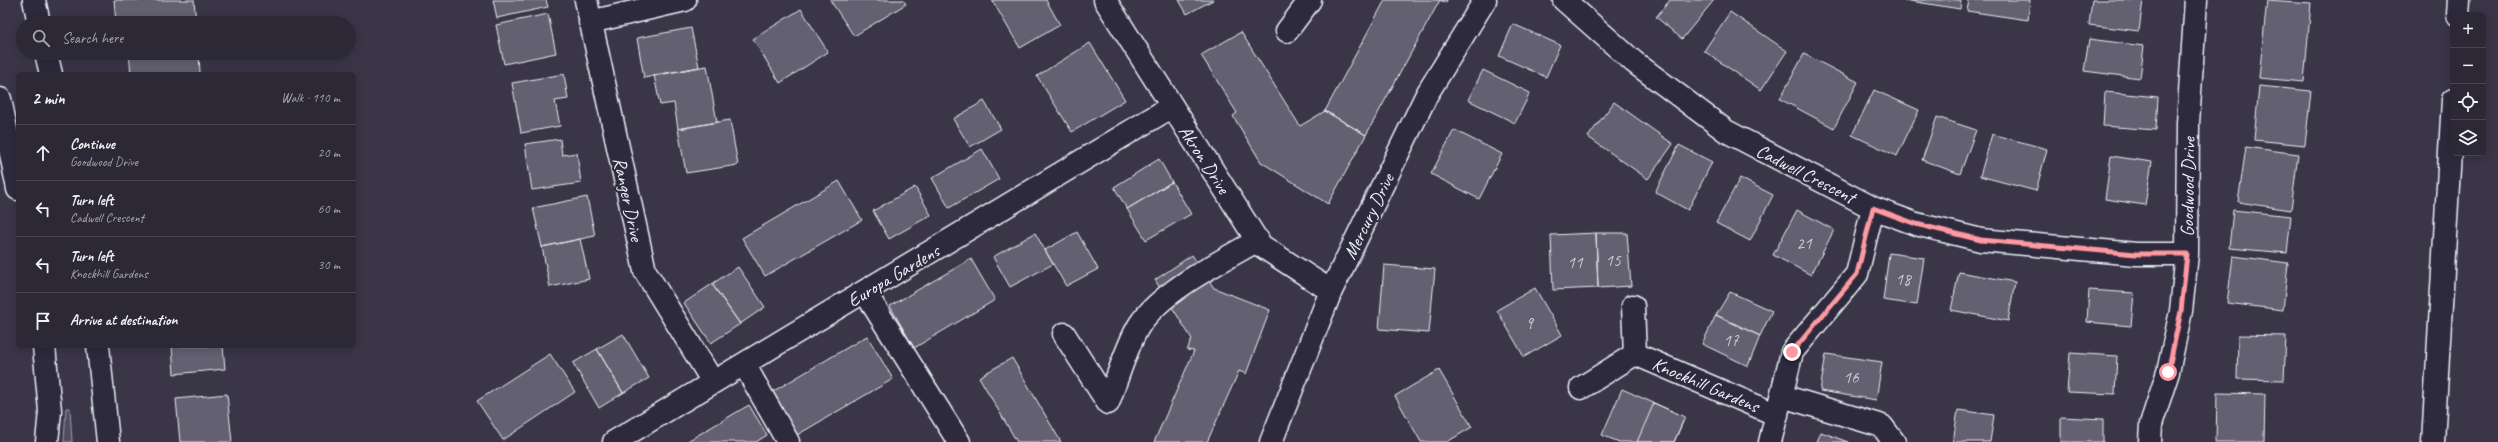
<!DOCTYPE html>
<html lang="en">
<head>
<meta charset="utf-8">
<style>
	:root { --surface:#2c2836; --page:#34303e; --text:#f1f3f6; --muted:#a6a6ad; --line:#484451 }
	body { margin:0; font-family:Caveat,sans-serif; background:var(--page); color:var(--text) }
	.controls { position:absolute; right:12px; top:12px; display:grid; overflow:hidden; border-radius:6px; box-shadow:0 2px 10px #0003 }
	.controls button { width:36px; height:36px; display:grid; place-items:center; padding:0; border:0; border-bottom:1px solid var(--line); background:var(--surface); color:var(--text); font:20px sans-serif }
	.stop { position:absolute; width:12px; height:12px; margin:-9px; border:3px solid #ff9aa2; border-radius:50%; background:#fff }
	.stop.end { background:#ff9aa2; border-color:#fff; box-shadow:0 1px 4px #0008 }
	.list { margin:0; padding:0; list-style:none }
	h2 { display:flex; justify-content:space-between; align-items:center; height:52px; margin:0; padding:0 16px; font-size:17px }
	h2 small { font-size:13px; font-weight:400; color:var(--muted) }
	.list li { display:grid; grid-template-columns:26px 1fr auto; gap:12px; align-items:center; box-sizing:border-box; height:56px; padding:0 16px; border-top:1px solid var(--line) }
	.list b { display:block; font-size:15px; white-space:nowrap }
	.list p { margin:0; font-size:13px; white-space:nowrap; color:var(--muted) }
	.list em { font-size:13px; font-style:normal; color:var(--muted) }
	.icon { flex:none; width:22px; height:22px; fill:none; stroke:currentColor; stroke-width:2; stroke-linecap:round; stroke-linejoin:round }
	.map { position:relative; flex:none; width:2498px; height:442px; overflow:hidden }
	.search { position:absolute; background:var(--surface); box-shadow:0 2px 10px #0003; left:16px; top:16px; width:340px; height:44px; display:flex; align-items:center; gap:10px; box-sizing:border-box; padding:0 14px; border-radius:22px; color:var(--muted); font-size:15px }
	.panel { position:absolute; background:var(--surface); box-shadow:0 2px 10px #0003; left:16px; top:72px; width:340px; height:276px; border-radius:6px }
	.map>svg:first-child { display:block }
</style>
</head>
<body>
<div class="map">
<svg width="2498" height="442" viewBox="0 0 2498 442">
	<rect width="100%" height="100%" fill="#3a3648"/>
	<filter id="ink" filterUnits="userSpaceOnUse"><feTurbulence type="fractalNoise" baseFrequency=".025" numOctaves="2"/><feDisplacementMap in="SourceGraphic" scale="8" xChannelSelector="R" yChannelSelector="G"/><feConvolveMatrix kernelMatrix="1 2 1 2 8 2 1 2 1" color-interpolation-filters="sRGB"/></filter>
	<g filter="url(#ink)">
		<!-- green -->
		<path fill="#504e5f" stroke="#9ca0ac" d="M66,408H70L72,442H64Z"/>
		<!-- building -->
		<path fill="#636171" stroke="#e8f1f8" d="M114,0H194L196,23H116Z
			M493,0H546L548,7L497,18Z
			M830,0H903L906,4L854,36Z
			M992,0H1046L1060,25L1020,48Z
			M1179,0H1213L1187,14Z
			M1385,0H1447L1446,3L1440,0L1366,135L1325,111Z
			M1670,0H1714L1682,39L1656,17Z
			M1904,0H1961L1960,9Z
			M1969,0H2030L2028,20L1967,11Z
			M2092,0H2143L2139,31L2089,25Z
			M2267,0L2311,3L2304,82L2259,78Z
			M801,9L828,52L780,83L753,39Z
			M1730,12L1787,51L1761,90L1704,51Z
			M548,14L556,53L504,64L496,25Z
			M1513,24L1560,45L1546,77L1499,56Z
			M691,28L699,67L644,78L637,38Z
			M1241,32L1300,126L1325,111L1366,135L1328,204L1261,162L1233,116L1237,113L1201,55Z
			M2089,39L2144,46L2140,78L2084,71Z
			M1090,43L1125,100L1072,132L1037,76Z
			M129,53H199L200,74H131Z
			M1804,54L1858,82L1834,128L1780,99Z
			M707,66L717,122L678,129L674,103L660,105L654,75Z
			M1483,70L1530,93L1515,123L1468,100Z
			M564,74L568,99L555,101L560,126L521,133L512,83Z
			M2259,86L2311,91L2305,145L2254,140Z
			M1874,90L1919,110L1897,156L1852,135Z
			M2105,92L2158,97L2156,130L2103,126Z
			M984,101L1001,129L970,147L953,119Z
			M1614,102L1673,144L1648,179L1588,137Z
			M1937,117L1976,130L1960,174L1922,160Z
			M730,120L738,165L686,173L678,129Z
			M1454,130L1502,154L1479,199L1431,174Z
			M1992,134L2047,149L2036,191L1980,176Z
			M560,139L562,155L577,153L581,183L532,190L525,144Z
			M1679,145L1712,162L1688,210L1655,192Z
			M2246,147L2298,154L2291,210L2238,202Z
			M982,149L999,179L949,208L932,178Z
			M2111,156L2152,162L2145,205L2105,199Z
			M1159,159L1172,182L1127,209L1114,187Z
			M1740,178L1773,195L1750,241L1716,223Z
			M839,181L862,220L765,276L742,238Z
			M1172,182L1191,214L1146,240L1127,209Z
			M915,187L931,215L889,239L873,211Z
			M587,197L595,236L542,247L533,208Z
			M1797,210L1834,230L1811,275L1773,255Z
			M2233,210L2291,216L2287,253L2229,248Z
			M1077,232L1098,269L1066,286L1045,250Z
			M1035,233L1053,264L1010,287L993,257Z
			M1596,233L1598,288L1553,290L1551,235Z
			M1596,233H1627L1631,286L1598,288Z
			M580,239L589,279L550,287L542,247Z
			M1889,253L1924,258L1917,305L1883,300Z
			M1192,255L1214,288L1270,310L1246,374L1239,371L1207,442H1154L1194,351L1187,350L1192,339L1155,280Z
			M2233,256L2288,263L2283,310L2227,303Z
			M971,259L995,300L914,348L890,306Z
			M1384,265L1435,269L1429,333L1379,329Z
			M738,267L765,307L740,324L712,284Z
			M1959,272L2015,282L2008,321L1951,310Z
			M712,284L740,324L711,343L684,303Z
			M1535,288L1562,335L1524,357L1497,310Z
			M2089,290L2134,293L2131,326L2087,322Z
			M1730,292L1772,311L1760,336L1716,315Z
			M1716,315L1760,336L1748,366L1702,344Z
			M623,334L649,378L623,393L597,349Z
			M2238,335L2286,336L2284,380L2237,379Z
			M867,336L893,379L797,435L772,392Z
			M172,346H223L225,369L174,374Z
			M597,349L623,393L599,408L573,363Z
			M2070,353L2117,356L2115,394L2067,392Z
			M550,354L575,392L503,440L477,401Z
			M1826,354L1882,362L1876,400L1820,391Z
			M1012,358L1061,442H1017L979,377Z
			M1439,370L1472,427L1447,442H1421L1395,396Z
			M1622,389L1685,417L1674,442H1619L1602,435Z
			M2217,393L2265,394L2264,442H2216Z
			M227,394L232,442H180L176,399Z
			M1654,403L1685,417L1674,442H1637Z
			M749,405L767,435L756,442H686Z
			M1958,410L1994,415L1990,442H1953Z
			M2061,417L2103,419V442H2061Z
			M1821,432L1848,442H1817Z"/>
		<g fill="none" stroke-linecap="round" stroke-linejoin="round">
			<defs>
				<path id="minor" d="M586,0L645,271L713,382
					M1105,0L1260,245L1331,291
					M1564,0L1634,62L1726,131L1873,208L1916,224L1981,240L2136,254H2187
					M2458,15L2459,0
					M590,22L685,0
					M1287,31L1310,0
					M865,292L959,442
					M1633,306L1635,354
					M1064,334L1108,403C1116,382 1128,342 1140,324C1163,290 1222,261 1258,240
					M744,364L788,442
					M1581,388L1635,354L1777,415
					M1782,396L1882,426L1894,442
					M614,442L1171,107
					M1271,442L1331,291L1427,94L1485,0
					M1770,442L1792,352L1857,274L1873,208
					M2150,442L2151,424L2168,372L2181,311L2187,254L2188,123L2196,0
					M2433,442L2453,100"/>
				<path id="highway" d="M34,0L39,23
					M46,53L51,74
					M0,99L18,189
					M44,346L50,411L47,442
					M98,346L108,442"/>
			</defs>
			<!-- minor casing -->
			<use href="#minor" stroke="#e8f1f8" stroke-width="25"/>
			<!-- highway casing -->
			<use href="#highway" stroke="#e8f1f8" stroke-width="25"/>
			<!-- minor -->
			<use href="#minor" stroke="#2f2a3d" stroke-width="22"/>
			<!-- highway -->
			<use href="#highway" stroke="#2f2a3d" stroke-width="22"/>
		</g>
	</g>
	<g fill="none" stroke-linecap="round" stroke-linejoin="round" filter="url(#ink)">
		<!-- route -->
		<path stroke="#ff9aa2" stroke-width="5" d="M1792,352L1857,274L1873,208L1916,224L1981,240L2136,254H2187L2181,311L2168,372"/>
	</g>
	<g text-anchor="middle" stroke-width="4" stroke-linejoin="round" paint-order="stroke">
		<!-- number labels -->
		<g font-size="17" fill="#c7cdd6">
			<text x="1804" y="249">21</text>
			<text x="1613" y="266">15</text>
			<text x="1575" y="268">11</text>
			<text x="1903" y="285">18</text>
			<text x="1529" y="329">9</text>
			<text x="1731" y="346">17</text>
			<text x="1851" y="383">16</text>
		</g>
		<!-- street labels -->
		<g font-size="19" fill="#e8f1f8" stroke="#2f2a3d">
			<text transform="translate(1205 159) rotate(57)" y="7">Akron Drive</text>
			<text transform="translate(1806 173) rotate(27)" y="7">Cadwell Crescent</text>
			<text transform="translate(2187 187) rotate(-89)" y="7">Goodwood Drive</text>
			<text transform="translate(629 199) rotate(78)" y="7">Ranger Drive</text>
			<text transform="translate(1368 216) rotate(-64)" y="7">Mercury Drive</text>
			<text transform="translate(893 275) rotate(-31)" y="7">Europa Gardens</text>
			<text transform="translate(1706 384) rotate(23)" y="7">Knockhill Gardens</text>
		</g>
	</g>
</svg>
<div class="controls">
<button>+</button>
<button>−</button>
<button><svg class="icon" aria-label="locate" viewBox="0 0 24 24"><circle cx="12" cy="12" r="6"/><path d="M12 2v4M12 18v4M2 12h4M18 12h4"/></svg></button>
<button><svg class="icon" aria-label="layers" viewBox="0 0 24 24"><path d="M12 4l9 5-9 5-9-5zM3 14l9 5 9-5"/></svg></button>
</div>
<div class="stop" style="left:2168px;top:372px"></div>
<div class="stop end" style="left:1792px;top:352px"></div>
<div class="search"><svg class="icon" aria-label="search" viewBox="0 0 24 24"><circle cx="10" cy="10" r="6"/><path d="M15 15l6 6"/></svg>Search here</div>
<section class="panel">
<h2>2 min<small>Walk · 110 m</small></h2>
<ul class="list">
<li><svg class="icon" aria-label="ahead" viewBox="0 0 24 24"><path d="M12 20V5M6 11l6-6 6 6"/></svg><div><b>Continue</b><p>Goodwood Drive</p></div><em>20 m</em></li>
<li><svg class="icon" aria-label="left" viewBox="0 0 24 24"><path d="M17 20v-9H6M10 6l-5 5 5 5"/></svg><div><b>Turn left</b><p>Cadwell Crescent</p></div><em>60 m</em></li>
<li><svg class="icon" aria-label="left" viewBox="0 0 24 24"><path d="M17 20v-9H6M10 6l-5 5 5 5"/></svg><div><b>Turn left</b><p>Knockhill Gardens</p></div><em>30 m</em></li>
<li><svg class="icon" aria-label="arrive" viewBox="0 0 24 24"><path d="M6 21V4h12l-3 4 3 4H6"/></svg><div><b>Arrive at destination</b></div></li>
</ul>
</section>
</div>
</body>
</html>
